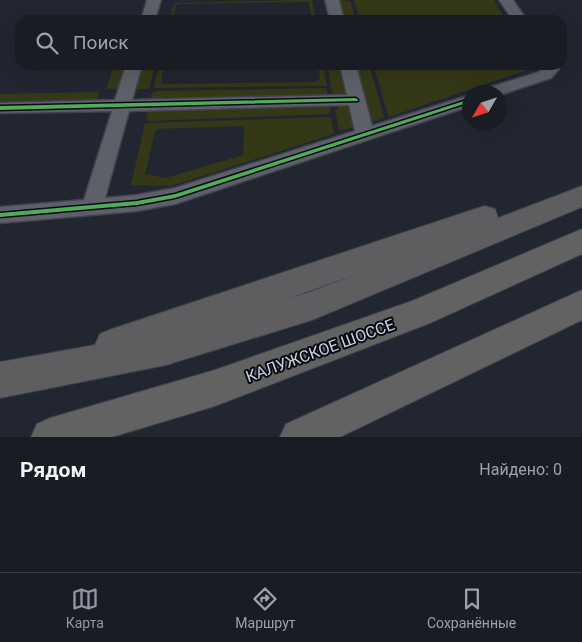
<!DOCTYPE html>
<html lang="ru">
<head>
<meta charset="utf-8">
<style>
	:root { --surface:#1a1c24; --page:#23252c; --text:#f1f3f6; --muted:#9fa1a6; --line:#383a41; --accent:#9296a2 }
	body { margin:0; font-family:Roboto,sans-serif; background:var(--page); color:var(--text) }
	.compass { position:absolute; left:462px; top:85px; width:45px; height:45px; border-radius:50%; background:var(--surface); box-shadow:0 5px 20px #0002; rotate:231deg }
	.list { margin:0; padding:0; list-style:none }
	h2 { display:flex; justify-content:space-between; align-items:center; height:65px; margin:0; padding:0 20px; font-size:21px }
	h2 small { font-size:16px; font-weight:400; color:var(--muted) }
	.icon { flex:none; width:28px; height:28px; fill:none; stroke:currentColor; stroke-width:2; stroke-linecap:round; stroke-linejoin:round }
	.map { position:relative; flex:none; width:582px; height:437px; overflow:hidden }
	.search { position:absolute; background:var(--surface); box-shadow:0 5px 20px #0002; left:15px; right:15px; top:15px; height:55px; display:flex; align-items:center; gap:12px; box-sizing:border-box; padding:0 18px; border-radius:15px; color:var(--muted); font-size:19px }
	.sheet { height:135px; background:var(--surface) }
	nav { display:flex; justify-content:space-around; align-items:center; box-sizing:border-box; height:70px; border-top:1px solid var(--line); background:var(--surface); font-size:14px; color:var(--muted) }
	nav a { display:grid; justify-items:center; gap:2px }
	nav .on { color:var(--accent) }
	.map>svg:first-child { display:block }
</style>
</head>
<body>
<div class="map">
<svg width="582" height="437" viewBox="0 0 582 437">
	<rect width="100%" height="100%" fill="#222630"/>
	<!-- green -->
	<path fill="#353817" fill-rule="evenodd" d="M301,0H312L316,20H312L309,2L180,4L176,5L173,20H170L174,3Z
		M338,0L350,1L356,20H343Z
		M354,0H494L506,20H360Z
		M114,65H129L122,89H106Z
		M139,65H155L149,88L148,89H133Z
		M159,65H164L161,82L163,84L316,82L320,79L318,65H323L327,86L154,88Z
		M327,65H343L347,93L336,98L335,94L332,92Z
		M353,65H369L384,117L373,122L365,115Z
		M373,65H535L536,67L389,117Z
		M325,88L327,89L328,97L150,101L152,93L155,91Z
		M98,92L99,93L96,102L0,104V94Z
		M330,104L331,112L328,114L149,121L146,118L149,108Z
		M337,104L350,108L356,127L339,131L335,110L338,108Z
		M331,117L334,134L171,186L131,185L145,123ZM244,126L243,155L166,178L145,174L155,131L158,129Z"/>
	<g fill="none" stroke-linecap="round" stroke-linejoin="round">
		<defs>
			<path id="minor" d="M147,0H161L155,20H141Z
				M325,0H339L344,20H330Z
				M499,0H513L527,20H513Z
				M126,65H142L132,100L347,95L340,65H356L372,126L470,95V106L175,204L137,211L0,223V207L84,200L112,111L0,113V103L115,100ZM349,105L355,131L175,188L137,195L105,198L129,111Z
				M542,65H558L559,69L551,78L500,95V92H485L487,88L539,72L543,68Z"/>
			<path id="major" d="M582,186V207L312,320L166,365L0,398V362L95,345L100,334L112,329L475,209L485,206L495,209L498,218ZM357,274L310,292L287,299Z"/>
			<path id="highway" d="M582,229V254L430,323L215,406L112,437H31L37,424L50,418L215,370L412,301Z
				M582,290V320L340,437H280L286,424Z"/>
		</defs>
		<!-- minor casing -->
		<use href="#minor" stroke="#3f424c" stroke-width="3"/>
		<!-- major casing -->
		<use href="#major" stroke="#3f424c" stroke-width="2"/>
		<!-- highway casing -->
		<use href="#highway" stroke="#3f424c" stroke-width="2"/>
		<!-- minor -->
		<use href="#minor" fill="#5d6069" fill-rule="evenodd"/>
		<!-- major -->
		<use href="#major" fill="#5e5e61" fill-rule="evenodd"/>
		<!-- highway -->
		<use href="#highway" fill="#636262" fill-rule="evenodd"/>
		<defs>
			<path id="cycleway" d="M356,98L358,100V101L0,110V106Z
				M470,99V102L175,198L137,205L0,217V213L137,201L175,194Z"/>
		</defs>
		<!-- cycleway casing -->
		<use href="#cycleway" stroke="#090c15" stroke-width="3"/>
		<!-- cycleway -->
		<use href="#cycleway" fill="#51ab58" fill-rule="evenodd"/>
	</g>
	<g text-anchor="middle" stroke-width="4" stroke-linejoin="round" paint-order="stroke">
		<!-- near-street labels -->
		<g font-size="16" fill="#ced2e0" stroke="#090c15">
			<text transform="translate(320 350) rotate(-20)" y="6">КАЛУЖСКОЕ ШОССЕ</text>
		</g>
	</g>
</svg>
<svg class="compass" viewBox="-18 -18 36 36"><path d="M0-13l5 13h-10z" fill="#e53935"/><path d="M0 13l5-13h-10z" fill="#9fa1a6"/></svg>
<div class="search"><svg class="icon" aria-label="search" viewBox="0 0 24 24"><circle cx="10" cy="10" r="6"/><path d="M15 15l6 6"/></svg>Поиск</div>
</div>
<section class="sheet">
<h2>Рядом<small>Найдено: 0</small></h2>
<ul class="list">
</ul>
</section>
<nav>
<a class="on"><svg class="icon" aria-label="map" viewBox="0 0 24 24"><path d="M3 6l6-2 6 2 6-2v14l-6 2-6-2-6 2zM9 4v14M15 6v14"/></svg>Карта</a>
<a><svg class="icon" aria-label="directions" viewBox="0 0 24 24"><path d="M12 3l9 9-9 9-9-9zM9 14v-3h6M13 9l2 2-2 2"/></svg>Маршрут</a>
<a><svg class="icon" aria-label="saved" viewBox="0 0 24 24"><path d="M7 4h10v16l-5-4-5 4z"/></svg>Сохранённые</a>
</nav>
</body>
</html>
